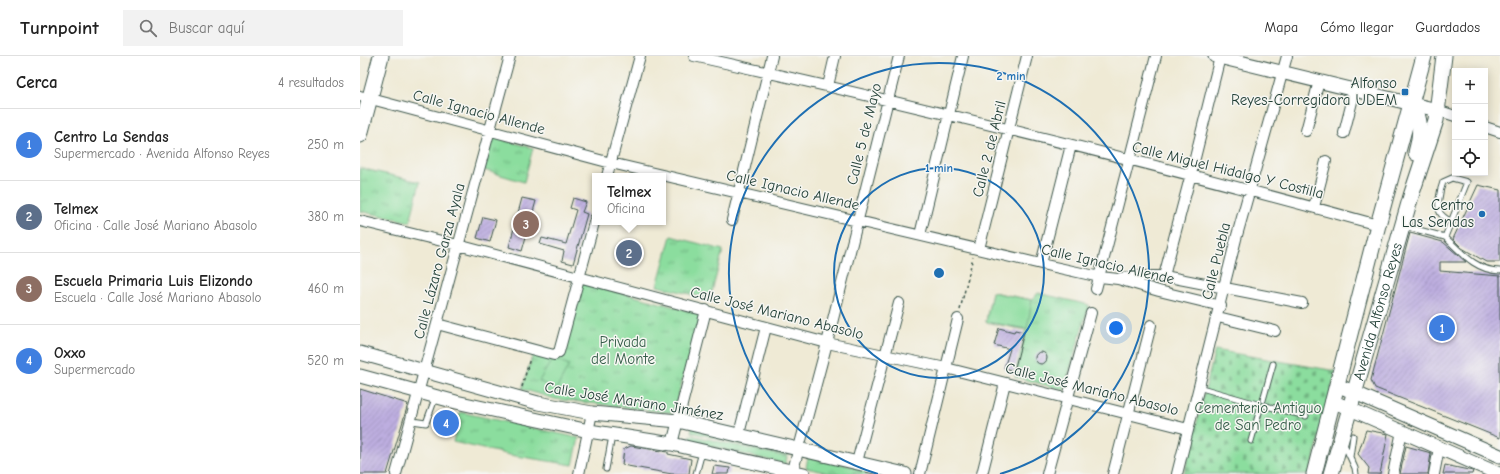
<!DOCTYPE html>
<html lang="es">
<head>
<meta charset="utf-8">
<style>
	:root { --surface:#fff; --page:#f2f2f2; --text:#222; --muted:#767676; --line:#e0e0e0; --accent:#2563eb }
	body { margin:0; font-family:"Comic Neue",sans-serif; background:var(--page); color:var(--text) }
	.controls { position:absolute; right:12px; top:12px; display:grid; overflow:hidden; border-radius:0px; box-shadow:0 2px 10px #0003 }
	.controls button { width:36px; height:36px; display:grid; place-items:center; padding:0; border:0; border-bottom:1px solid var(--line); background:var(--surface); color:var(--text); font:20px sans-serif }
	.you { position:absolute; left:756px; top:272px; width:14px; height:14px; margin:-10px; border:3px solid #fff; border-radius:50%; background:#1a73e8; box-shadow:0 0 0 6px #1a73e833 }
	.badge { display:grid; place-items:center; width:26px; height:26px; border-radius:50%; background:var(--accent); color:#fff; font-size:13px; font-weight:700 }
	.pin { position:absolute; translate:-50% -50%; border:2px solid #fff; box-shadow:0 1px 4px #0006 }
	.popup { position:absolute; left:232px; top:117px; width:74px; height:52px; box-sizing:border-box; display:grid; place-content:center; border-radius:0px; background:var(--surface); filter:drop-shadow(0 1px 3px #0005); font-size:13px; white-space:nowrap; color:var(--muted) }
	.popup b { font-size:15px; color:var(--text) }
	.popup::after { content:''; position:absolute; left:50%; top:100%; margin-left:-8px; border:8px solid transparent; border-top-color:var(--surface) }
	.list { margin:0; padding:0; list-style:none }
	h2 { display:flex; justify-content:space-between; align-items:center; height:52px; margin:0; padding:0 16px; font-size:17px }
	h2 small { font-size:13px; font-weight:400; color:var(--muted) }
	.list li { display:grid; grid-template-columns:26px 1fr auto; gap:12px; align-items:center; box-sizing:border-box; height:72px; padding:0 16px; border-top:1px solid var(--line) }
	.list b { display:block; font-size:15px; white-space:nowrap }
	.list p { margin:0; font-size:13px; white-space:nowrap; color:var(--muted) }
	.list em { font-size:13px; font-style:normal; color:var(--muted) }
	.icon { flex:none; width:22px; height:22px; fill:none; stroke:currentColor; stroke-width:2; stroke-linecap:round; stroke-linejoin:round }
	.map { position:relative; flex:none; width:1140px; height:418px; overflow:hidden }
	header { display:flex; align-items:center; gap:24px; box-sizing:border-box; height:56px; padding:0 20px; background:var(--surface); border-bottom:1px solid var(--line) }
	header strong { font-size:19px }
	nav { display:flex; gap:22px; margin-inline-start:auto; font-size:14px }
	.search { width:280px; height:36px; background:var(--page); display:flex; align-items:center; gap:10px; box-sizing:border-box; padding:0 14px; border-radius:0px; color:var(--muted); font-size:15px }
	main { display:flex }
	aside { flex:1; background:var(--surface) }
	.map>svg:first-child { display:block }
</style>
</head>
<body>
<header>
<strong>Turnpoint</strong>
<div class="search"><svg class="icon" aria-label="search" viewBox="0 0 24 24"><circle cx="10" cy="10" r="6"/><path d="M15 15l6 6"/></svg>Buscar aquí</div>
<nav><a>Mapa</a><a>Cómo llegar</a><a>Guardados</a></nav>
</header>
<main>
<aside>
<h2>Cerca<small>4 resultados</small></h2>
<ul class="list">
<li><span class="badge" style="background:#3f7fe0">1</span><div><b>Centro La Sendas</b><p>Supermercado · Avenida Alfonso Reyes</p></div><em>250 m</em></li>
<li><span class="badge" style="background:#5c6f8a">2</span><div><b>Telmex</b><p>Oficina · Calle José Mariano Abasolo</p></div><em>380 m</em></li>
<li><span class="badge" style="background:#8d6e63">3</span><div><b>Escuela Primaria Luis Elizondo</b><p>Escuela · Calle José Mariano Abasolo</p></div><em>460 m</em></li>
<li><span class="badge" style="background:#3f7fe0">4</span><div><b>Oxxo</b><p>Supermercado</p></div><em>520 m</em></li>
</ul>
</aside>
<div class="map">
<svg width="1140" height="418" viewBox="0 0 1140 418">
	<defs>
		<pattern id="grass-tufts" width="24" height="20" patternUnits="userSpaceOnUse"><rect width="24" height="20" fill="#8bdd9e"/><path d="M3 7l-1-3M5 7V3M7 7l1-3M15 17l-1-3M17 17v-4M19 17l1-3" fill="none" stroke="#71b482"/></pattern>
		<pattern id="cemetery-stones" width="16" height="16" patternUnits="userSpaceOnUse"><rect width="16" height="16" fill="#8bdd9e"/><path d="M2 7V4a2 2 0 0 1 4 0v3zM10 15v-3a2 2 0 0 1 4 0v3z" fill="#71b482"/></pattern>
		<pattern id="building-hatch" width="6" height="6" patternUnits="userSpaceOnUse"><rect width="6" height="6" fill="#bdaee0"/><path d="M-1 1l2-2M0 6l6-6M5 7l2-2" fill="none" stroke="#998fb6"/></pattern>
	</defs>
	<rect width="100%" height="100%" fill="#f6f6f2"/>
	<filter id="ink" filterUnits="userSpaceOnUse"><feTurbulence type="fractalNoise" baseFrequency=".025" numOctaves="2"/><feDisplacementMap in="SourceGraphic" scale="8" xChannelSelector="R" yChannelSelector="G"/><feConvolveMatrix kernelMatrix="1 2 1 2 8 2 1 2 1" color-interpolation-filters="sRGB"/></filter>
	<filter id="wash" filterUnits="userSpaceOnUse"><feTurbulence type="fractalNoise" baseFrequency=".012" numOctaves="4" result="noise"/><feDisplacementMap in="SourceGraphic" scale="16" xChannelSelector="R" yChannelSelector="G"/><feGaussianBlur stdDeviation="0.9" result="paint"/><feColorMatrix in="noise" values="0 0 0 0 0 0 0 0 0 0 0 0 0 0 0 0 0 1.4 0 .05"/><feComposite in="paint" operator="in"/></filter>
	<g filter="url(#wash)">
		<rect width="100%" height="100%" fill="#efead5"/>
		<!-- grass -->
		<path fill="url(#grass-tufts)" stroke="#558d69" d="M133,81L173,92L164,126L124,114Z
			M0,112L60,126L50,166L0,155Z
			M311,180L363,194L350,243L297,230Z
			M222,226L337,257L340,264L313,357L195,343L162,333L174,295L201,301L203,299Z
			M632,236L672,244L678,237L729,249L704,334L655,321L666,274L626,266Z
			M100,356L219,382L213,409L150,399L93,386Z
			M332,371L430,393L428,400L331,376Z
			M330,379L427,401L425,408L329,385Z
			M448,400L523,418H473L446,412Z"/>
		<!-- cemetery -->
		<path fill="url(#cemetery-stones)" stroke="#558d69" d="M855,294L976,315L950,418H824Z"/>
		<!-- garden -->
		<path fill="#8bdd9e" stroke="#558d69" d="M632,236L672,244L667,273L626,266Z
			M193,302L209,309L196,334L179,325Z"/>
		<g id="blocks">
			<!-- building -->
			<path fill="url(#building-hatch)" d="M1118,129L1140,134V206H1126L1102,192L1093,183Z
				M162,142L176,145L162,195L149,191Z
				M213,142L226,146L222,156L227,158L213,208L202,205L204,195L180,188L182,182L206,188L216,154L210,152Z
				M123,161L136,164L130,186L117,182Z
				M1050,177L1083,186L1106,206H1080V215L1140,220V382L1015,332L1011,324Z
				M639,272L654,276L655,274L664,276L654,315L644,312L650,293L634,289Z
				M675 302a6 6 0 1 1 12 0a6 6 0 1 1-12 0Z
				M0,333L48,348L27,418H0Z
				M1006,374L1028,378L1020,418H1008L1009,412L998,398Z
				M271,390L308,396V398L331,403L329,418H312L262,409L264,393Z
				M1046,390L1071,397L1068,418H1040Z
				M1085,409L1113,415L1112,418H1083Z
				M354,410L370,412L369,418H352Z"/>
		</g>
	</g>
	<g filter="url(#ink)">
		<use href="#blocks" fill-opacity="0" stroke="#3e574c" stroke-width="1"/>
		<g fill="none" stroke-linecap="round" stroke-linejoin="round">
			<defs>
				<path id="service" d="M1044,170L1085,181L1107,126L1092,122L1083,126C1080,134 1076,152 1081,158C1084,162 1089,164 1092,166
					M1085,181C1101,196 1116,215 1140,215
					M838,331L897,348
					M903,344L913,308
					M906,350L946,360
					M52,365L66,367L76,340
					M891,385L900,353
					M984,388L995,412L996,418
					M990,401L993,380
					M246,413L252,380
					M336,418L342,396"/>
				<path id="minor" d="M334,0C563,51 792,107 1018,169
					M468,30L475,0
					M0,40L251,107L681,208L740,221L758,223L799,235L861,250
					M1077,54L1095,60
					M1125,71L1140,76
					M946,75L959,25
					M984,77L995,34
					M247,120L280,0
					M954,151L966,105
					M372,164L412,0
					M0,165L98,189L467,287L586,312L828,373
					M560,179L603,0
					M619,193L667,0
					M681,208L711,89
					M804,220L831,118L860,1
					M761,222L776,220H804L942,247
					M736,233L796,0
					M858,261L915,275
					M77,268L186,297L194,299L199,296L235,163
					M379,378L406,271
					M312,388L346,254
					M497,406L539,247
					M36,418L150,0
					M219,418L232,357
					M432,418L467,287L539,0
					M560,418L598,263
					M622,418L645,327
					M687,418L731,257
					M753,418L791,269
					M817,418L876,183L927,0
					M1033,418L1042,375
					M1074,418L1079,392"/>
				<path id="tertiary" d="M855,0L1077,54
					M0,297L178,347L232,357L318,365L545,418
					M0,320L96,346L229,375L312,388L444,418
					M977,329L1140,400
					M972,345L1139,418"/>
				<g id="secondary">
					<path d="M1052,47C1062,64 1061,79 1056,97"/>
					<path d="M0,79L21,0"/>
					<path d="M954,418L1018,169L1064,0"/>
					<path id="s1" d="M971,418L1051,140L1076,64L1084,0"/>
				</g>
			</defs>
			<!-- service casing -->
			<use href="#service" stroke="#3e574c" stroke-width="7"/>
			<!-- minor casing -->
			<use href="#minor" stroke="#3e574c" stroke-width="12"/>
			<!-- tertiary casing -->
			<use href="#tertiary" stroke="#3e574c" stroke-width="15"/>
			<!-- secondary casing -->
			<use href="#secondary" stroke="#3e574c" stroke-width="17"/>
			<!-- path -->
			<path stroke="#3e574c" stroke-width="1.5" stroke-dasharray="3 3" stroke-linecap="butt" d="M600,254L613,201
				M162,331L170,302"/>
			<!-- service -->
			<use href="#service" stroke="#fff" stroke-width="5"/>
			<!-- minor -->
			<use href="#minor" stroke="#fff" stroke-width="10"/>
			<!-- tertiary -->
			<use href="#tertiary" stroke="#fff" stroke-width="13"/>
			<!-- secondary -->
			<use href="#secondary" stroke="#fff" stroke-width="15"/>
		</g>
	</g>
	<!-- distance rings -->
	<g fill="none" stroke="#1f6fb2" stroke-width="2">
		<circle cx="579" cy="217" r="105"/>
		<path d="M518 418A210 210 0 1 1 640 418"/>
	</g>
	<!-- markers -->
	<g fill="#1f6fb2" stroke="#f6f6f2" stroke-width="1.5">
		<rect x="1041" y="32" width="8" height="8" rx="2"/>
		<circle cx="1122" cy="158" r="4"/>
	</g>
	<g text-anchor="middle" stroke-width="3" stroke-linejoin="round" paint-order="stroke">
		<!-- poi labels -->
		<g font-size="15" fill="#1f3d34" stroke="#f6f6f2" text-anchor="end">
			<text x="1037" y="32">Alfonso<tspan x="1037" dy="17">Reyes-Corregidora UDEM</tspan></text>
			<text x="1114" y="154">Centro<tspan x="1114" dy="17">Las Sendas</tspan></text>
		</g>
		<!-- street labels -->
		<g font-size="15" fill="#1f3d34" stroke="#f6f6f2">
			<text transform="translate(119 56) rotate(15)" y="5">Calle Ignacio Allende</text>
			<text transform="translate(504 78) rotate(-76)" y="5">Calle 5 de Mayo</text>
			<text transform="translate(629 93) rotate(-76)" y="5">Calle 2 de Abril</text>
			<text transform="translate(868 114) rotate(14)" y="5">Calle Miguel Hidalgo Y Costilla</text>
			<text transform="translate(433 134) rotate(13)" y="5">Calle Ignacio Allende</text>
			<text transform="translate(79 205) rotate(-75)" y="5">Calle Lázaro Garza Ayala</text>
			<text transform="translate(856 205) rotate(-76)" y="5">Calle Puebla</text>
			<text transform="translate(748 208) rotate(13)" y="5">Calle Ignacio Allende</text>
			<text dy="5" stroke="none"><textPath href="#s1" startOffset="169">Avenida Alfonso Reyes</textPath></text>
			<text transform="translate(417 257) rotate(14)" y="5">Calle José Mariano Abasolo</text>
			<text transform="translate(732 333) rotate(14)" y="5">Calle José Mariano Abasolo</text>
			<text transform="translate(274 345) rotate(9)" y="5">Calle José Mariano Jiménez</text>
		</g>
		<!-- park labels -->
		<g font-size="15" fill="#355d49" stroke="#f6f6f2">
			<text x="263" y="291">Privada<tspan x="263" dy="17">del Monte</tspan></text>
			<text x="898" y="357">Cementerio Antiguo<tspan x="898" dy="17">de San Pedro</tspan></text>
		</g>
	</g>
	<circle cx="579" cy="217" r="6" fill="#1f6fb2" stroke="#f6f6f2" stroke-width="2"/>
	<g font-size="12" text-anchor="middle" font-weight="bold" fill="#1f6fb2" stroke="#f6f6f2" stroke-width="3" stroke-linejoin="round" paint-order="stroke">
		<text x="651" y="24">2 min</text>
		<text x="579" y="116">1 min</text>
	</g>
</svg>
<div class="controls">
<button>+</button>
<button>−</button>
<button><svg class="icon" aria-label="locate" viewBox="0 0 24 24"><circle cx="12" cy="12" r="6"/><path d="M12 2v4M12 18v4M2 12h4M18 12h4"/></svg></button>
</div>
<div class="you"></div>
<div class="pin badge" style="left:1082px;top:272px;background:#3f7fe0">1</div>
<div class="pin badge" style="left:269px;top:197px;background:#5c6f8a">2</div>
<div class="popup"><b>Telmex</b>Oficina</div>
<div class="pin badge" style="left:166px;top:168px;background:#8d6e63">3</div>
<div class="pin badge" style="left:86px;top:367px;background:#3f7fe0">4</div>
</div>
</main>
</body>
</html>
